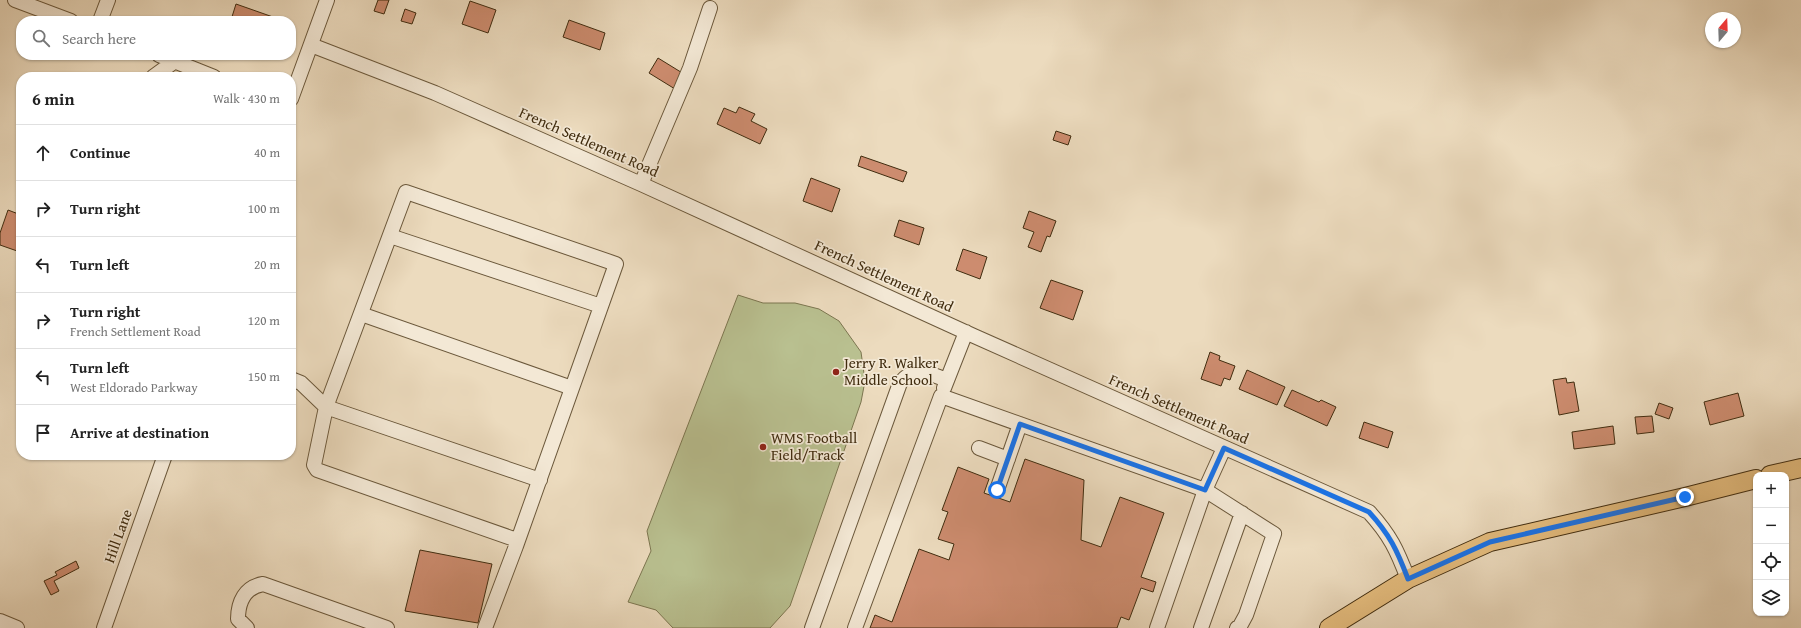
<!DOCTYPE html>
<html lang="en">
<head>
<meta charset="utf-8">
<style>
	:root { --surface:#fff; --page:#f2f2f2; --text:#222; --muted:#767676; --line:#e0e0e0 }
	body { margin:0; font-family:"Gentium Book Plus",serif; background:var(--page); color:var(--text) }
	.controls { position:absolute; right:12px; bottom:12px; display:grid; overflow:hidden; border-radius:8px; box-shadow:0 1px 3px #0004 }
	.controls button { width:36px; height:36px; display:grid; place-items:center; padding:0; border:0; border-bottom:1px solid var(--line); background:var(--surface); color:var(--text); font:20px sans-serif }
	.compass { position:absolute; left:1705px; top:12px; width:36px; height:36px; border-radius:50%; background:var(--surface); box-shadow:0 1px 3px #0004; rotate:19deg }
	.stop { position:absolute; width:12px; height:12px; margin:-9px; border:3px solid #1a73e8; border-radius:50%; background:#fff }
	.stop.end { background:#1a73e8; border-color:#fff; box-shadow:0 1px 4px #0008 }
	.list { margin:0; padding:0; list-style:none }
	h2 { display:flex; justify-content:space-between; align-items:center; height:52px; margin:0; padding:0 16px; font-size:17px }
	h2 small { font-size:13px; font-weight:400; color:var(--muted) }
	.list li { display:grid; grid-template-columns:26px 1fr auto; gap:12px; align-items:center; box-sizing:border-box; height:56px; padding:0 16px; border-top:1px solid var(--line) }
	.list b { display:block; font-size:15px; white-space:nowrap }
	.list p { margin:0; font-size:13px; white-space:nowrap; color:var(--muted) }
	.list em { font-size:13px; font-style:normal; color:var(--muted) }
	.icon { flex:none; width:22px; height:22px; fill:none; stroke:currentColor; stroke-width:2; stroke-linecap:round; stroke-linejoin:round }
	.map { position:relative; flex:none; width:1801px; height:628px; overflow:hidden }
	.search { position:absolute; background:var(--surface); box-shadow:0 1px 3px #0004; left:16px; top:16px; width:280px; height:44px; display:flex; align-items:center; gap:10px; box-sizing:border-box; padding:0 14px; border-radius:16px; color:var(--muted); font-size:15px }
	.panel { position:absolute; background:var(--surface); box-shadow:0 1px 3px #0004; left:16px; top:72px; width:280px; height:388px; border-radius:16px }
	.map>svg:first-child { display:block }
</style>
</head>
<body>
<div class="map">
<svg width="1801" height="628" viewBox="0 0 1801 628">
	<rect width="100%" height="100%" fill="#ecdbbe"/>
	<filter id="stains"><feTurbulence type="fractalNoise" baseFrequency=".005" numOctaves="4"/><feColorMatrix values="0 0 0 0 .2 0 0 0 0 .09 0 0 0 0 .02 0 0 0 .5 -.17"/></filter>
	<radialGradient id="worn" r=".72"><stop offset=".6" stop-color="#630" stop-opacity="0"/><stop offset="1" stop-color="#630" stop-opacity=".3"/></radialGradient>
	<!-- green -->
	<path fill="#b9c090" stroke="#7c7650" d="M738,295L763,303H795L819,309L839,321L861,352L865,381L861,402L790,606L770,628H673L656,610L628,602L651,551L647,531Z"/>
	<!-- building -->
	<path fill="#cd8c6f" stroke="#402c0f" d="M378,0H389L384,14L374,11Z
		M470,1L496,10L488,33L462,24Z
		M236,4L273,17L271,21L231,20Z
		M405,9L416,13L412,24L401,21Z
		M569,20L605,33L600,50L563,37Z
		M658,58L684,74L675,89L649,73Z
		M739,107L755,114L751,121L767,129L760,144L717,124L724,108L736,113Z
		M1056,131L1071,136L1068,145L1053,140Z
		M861,156L907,172L903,182L858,166Z
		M811,178L840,189L832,212L803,201Z
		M8,210L21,215L20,252L0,245V233Z
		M1029,211L1056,221L1050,237L1047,236L1041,252L1028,247L1034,232L1023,228Z
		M899,220L924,228L919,245L894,236Z
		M963,249L987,257L980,279L956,270Z
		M1051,280L1083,291L1073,320L1040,308Z
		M1210,352L1220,356L1219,360L1235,366L1230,380L1224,378L1221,386L1201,379Z
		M1247,370L1285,387L1277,405L1239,389Z
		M1566,378L1567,383L1574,382L1579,411L1559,415L1553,380Z
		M1292,390L1319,402L1321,400L1336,407L1327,426L1284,406Z
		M1738,393L1744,416L1710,425L1704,402Z
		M1659,403L1673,408L1669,419L1655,414Z
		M1652,416L1654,432L1637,434L1635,417Z
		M1364,422L1393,432L1388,448L1359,438Z
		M1613,426L1615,444L1574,449L1572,432Z
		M1025,459L1084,480L1081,540L1101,547L1120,497L1164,513L1141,577L1156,582L1153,592L1141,588L1129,620L1121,617L1117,628H870L875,615L892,622L919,549L949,560L954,544L938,539L948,512L942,510L958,467L989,479L984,493L1010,502Z
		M420,550L492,564L478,623L405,611Z
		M76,561L79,568L54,581L59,591L51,595L44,581L57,575L55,572Z"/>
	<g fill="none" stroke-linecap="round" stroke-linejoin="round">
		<defs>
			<path id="minor" d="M15,0L71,21
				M100,21L108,0
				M311,45L435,93L641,184L974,336L1369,512C1390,535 1397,550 1408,579
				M159,55L214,77
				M153,77L175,61
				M291,99L327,0
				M641,184L690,68L710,8
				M390,236L601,306
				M361,314L572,388
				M291,379L301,383L326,407L314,465L317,470L514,539L516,546L485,628
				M944,388L966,332
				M979,448L1008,459
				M997,490L1020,424
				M516,546C550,452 583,358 616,264L406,192L326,407L540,480
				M0,621L17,628
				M104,628L165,455
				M247,628L238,619C238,602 245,587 263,584L387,628
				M812,628L900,383C916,364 927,373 947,380
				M855,628L941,396L1205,490L1274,534L1246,615L1240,626L1237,628
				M1157,628L1205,490L1224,448
				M1201,628L1242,513"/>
			<path id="major" d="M1770,475L1801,468
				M1329,628L1408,579L1490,542L1685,497L1756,479"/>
		</defs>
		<!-- minor casing -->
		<use href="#minor" stroke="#6b583b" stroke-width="16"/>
		<!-- major casing -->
		<use href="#major" stroke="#402c0f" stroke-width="20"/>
		<!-- minor -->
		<use href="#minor" stroke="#f3e8d5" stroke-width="14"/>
		<!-- major -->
		<use href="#major" stroke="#e6be7f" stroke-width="18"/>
	</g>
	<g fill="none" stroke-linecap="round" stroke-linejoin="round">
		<!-- route -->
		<path stroke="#1a73e8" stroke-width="5" d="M997,490L1020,424L1205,490L1224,448L1369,512C1390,535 1397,550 1408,579L1490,542L1685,497"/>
	</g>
	<!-- markers -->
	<g fill="#8f2418" stroke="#f3e8d5" stroke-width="1.5">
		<circle cx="836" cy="372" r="4"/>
		<circle cx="763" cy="447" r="4"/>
	</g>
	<g text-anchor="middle" stroke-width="3.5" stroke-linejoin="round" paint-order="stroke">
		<!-- street labels -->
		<g font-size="15" fill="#402c0f" stroke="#f3e8d5">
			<text transform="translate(589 142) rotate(24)" y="5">French Settlement Road</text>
			<text transform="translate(884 276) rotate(25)" y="5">French Settlement Road</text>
			<text transform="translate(1179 409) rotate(24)" y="5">French Settlement Road</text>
			<text transform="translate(118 536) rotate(-70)" y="5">Hill Lane</text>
		</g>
		<!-- poi labels -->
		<g font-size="15" fill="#402c0f" stroke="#f3e8d5" text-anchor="start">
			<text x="844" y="368">Jerry R. Walker<tspan x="844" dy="17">Middle School</tspan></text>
			<text x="771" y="443">WMS Football<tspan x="771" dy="17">Field/Track</tspan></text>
		</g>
	</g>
	<rect width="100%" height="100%" filter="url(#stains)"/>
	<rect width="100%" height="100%" fill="url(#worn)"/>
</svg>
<div class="controls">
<button>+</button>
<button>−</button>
<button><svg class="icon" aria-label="locate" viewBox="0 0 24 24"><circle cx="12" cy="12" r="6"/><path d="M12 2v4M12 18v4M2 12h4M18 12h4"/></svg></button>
<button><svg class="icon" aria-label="layers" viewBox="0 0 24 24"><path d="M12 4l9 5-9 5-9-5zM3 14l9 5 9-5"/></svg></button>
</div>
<svg class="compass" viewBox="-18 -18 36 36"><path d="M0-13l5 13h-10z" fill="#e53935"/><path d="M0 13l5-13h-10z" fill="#767676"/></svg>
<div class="stop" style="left:997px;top:490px"></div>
<div class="stop end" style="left:1685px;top:497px"></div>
<div class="search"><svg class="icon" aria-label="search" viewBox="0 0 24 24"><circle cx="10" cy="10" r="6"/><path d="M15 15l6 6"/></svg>Search here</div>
<section class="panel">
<h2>6 min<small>Walk · 430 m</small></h2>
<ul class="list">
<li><svg class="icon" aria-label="ahead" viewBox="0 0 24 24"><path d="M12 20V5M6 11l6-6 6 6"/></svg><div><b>Continue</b></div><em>40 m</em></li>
<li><svg class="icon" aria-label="right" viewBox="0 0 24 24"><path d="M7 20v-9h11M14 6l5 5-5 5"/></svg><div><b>Turn right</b></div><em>100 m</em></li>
<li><svg class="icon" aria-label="left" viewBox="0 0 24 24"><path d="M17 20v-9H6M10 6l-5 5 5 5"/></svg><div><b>Turn left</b></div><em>20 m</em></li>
<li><svg class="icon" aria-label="right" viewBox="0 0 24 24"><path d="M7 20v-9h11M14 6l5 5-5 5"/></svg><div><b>Turn right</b><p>French Settlement Road</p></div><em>120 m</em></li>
<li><svg class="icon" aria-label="left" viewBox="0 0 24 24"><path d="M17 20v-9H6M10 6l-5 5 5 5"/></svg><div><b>Turn left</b><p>West Eldorado Parkway</p></div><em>150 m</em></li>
<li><svg class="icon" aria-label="arrive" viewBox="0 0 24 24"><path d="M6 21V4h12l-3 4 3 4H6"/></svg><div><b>Arrive at destination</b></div></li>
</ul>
</section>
</div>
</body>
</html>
